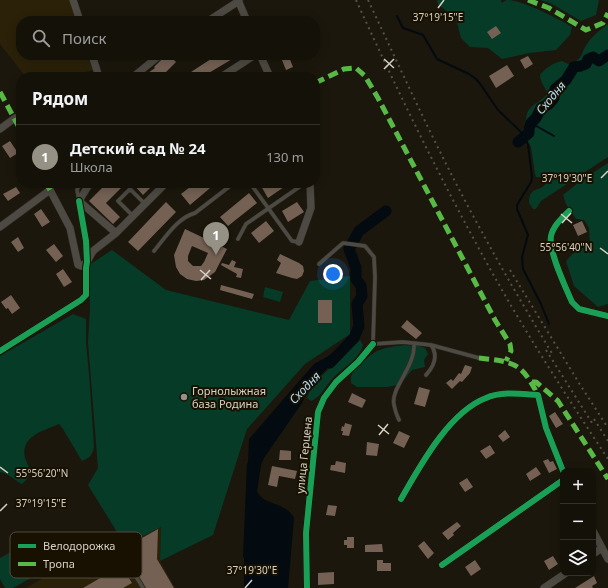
<!DOCTYPE html>
<html lang="ru">
<head>
<meta charset="utf-8">
<style>
	:root { --surface:#141109; --page:#211f17; --text:#f1f3f6; --muted:#9d9d9c; --line:#33312a; --accent:#959184 }
	body { margin:0; font-family:"Noto Sans",sans-serif; background:var(--page); color:var(--text) }
	.controls { position:absolute; right:12px; bottom:12px; display:grid; overflow:hidden; border-radius:8px; box-shadow:0 2px 10px #0003 }
	.controls button { width:36px; height:36px; display:grid; place-items:center; padding:0; border:0; border-bottom:1px solid var(--line); background:var(--surface); color:var(--text); font:20px sans-serif }
	.you { position:absolute; left:333px; top:274px; width:14px; height:14px; margin:-10px; border:3px solid #fff; border-radius:50%; background:#1a73e8; box-shadow:0 0 0 6px #1a73e833 }
	.badge { display:grid; place-items:center; width:26px; height:26px; border-radius:50%; background:var(--accent); color:#fff; font-size:13px; font-weight:700 }
	.pin { position:absolute; translate:-50% -33px; filter:drop-shadow(0 1px 2px #0008) }
	.pin::after { content:''; position:absolute; top:21px; width:14px; height:12px; background:inherit; clip-path:polygon(0 0,100% 0,50% 100%) }
	.list { margin:0; padding:0; list-style:none }
	h2 { display:flex; justify-content:space-between; align-items:center; height:52px; margin:0; padding:0 16px; font-size:17px }
	h2 small { font-size:13px; font-weight:400; color:var(--muted) }
	.list li { display:grid; grid-template-columns:26px 1fr auto; gap:12px; align-items:center; box-sizing:border-box; height:64px; padding:0 16px; border-top:1px solid var(--line) }
	.list b { display:block; font-size:15px; white-space:nowrap }
	.list p { margin:0; font-size:13px; white-space:nowrap; color:var(--muted) }
	.list em { font-size:13px; font-style:normal; color:var(--muted) }
	.icon { flex:none; width:22px; height:22px; fill:none; stroke:currentColor; stroke-width:2; stroke-linecap:round; stroke-linejoin:round }
	.map { position:relative; flex:none; width:608px; height:588px; overflow:hidden }
	.search { position:absolute; background:var(--surface); box-shadow:0 2px 10px #0003; left:16px; top:16px; width:304px; height:44px; display:flex; align-items:center; gap:10px; box-sizing:border-box; padding:0 14px; border-radius:16px; color:var(--muted); font-size:15px }
	.panel { position:absolute; background:var(--surface); box-shadow:0 2px 10px #0003; left:16px; top:72px; width:304px; height:116px; border-radius:16px }
	.map>svg:first-child { display:block }
</style>
</head>
<body>
<div class="map">
<svg width="608" height="588" viewBox="0 0 608 588">
	<rect width="100%" height="100%" fill="#1b170c"/>
	<!-- built -->
	<path fill="#2a2108" d="M0,0H69L76,21H21V55H89L95,70L59,77H26L0,44Z
		M161,527L160,561L175,588H26L50,574L53,578L79,563L87,578L130,554L125,545Z"/>
	<!-- green -->
	<path fill="#063b28" d="M437,0H501L502,3C503,2 505,1 507,0C522,0 559,19 572,27L570,35L556,50L529,53L502,59L488,48L470,47L461,38L456,19L438,4Z
		M540,0H599L596,15L581,21L552,4Z
		M608,24V157L541,201L536,209H533L529,203C529,185 541,193 547,182L542,177H536L535,174L531,147L526,139L523,129C527,122 525,117 528,111C533,103 542,101 547,94C546,87 540,83 540,75C545,68 553,63 562,61L570,65C585,56 579,56 587,44C592,36 601,29 608,24Z
		M608,163V304L598,307L574,286L566,261L575,251L590,245L589,228L584,220L576,219L566,204L563,195L583,179Z
		M112,250L166,290L289,320L310,281L350,276V334L305,364L247,429L213,535L160,561L161,527L125,545L88,485L98,468L88,342L90,308L89,265Z
		M265,287L283,292L280,302L263,297Z
		M73,314L86,319V342L89,374L94,446C93,454 90,458 82,461L63,429L59,424C43,431 20,436 25,458C27,463 29,468 31,473L27,479L22,484C14,480 8,473 0,472V356Z
		M360,340L363,345C359,360 342,368 332,379C325,387 321,397 311,401L307,398L310,390L315,382Z
		M405,345L419,346L425,348L428,354L424,360L425,367L412,370L403,381L398,385L387,387H357L351,383C351,381 351,379 351,377C352,370 371,354 377,351C386,347 396,346 405,345Z
		M38,537L54,565L13,588H5L0,579V558Z"/>
	<!-- water -->
	<path fill="#030a10" d="M340,352L341,354L314,382L308,389L302,403L264,458L261,465L257,491C263,506 285,501 294,518L288,588H244V558L243,557L247,463H248L249,439L314,364L332,354Z"/>
	<g fill="none" stroke-linecap="round" stroke-linejoin="round">
		<!-- stream -->
		<path stroke="#030a10" stroke-width="2" d="M397,16L403,28L423,35L437,59L469,74L476,79L481,85L498,110L520,131L528,144L532,177L531,182L517,205V209L528,235L522,257L523,269L541,304L549,324
			M531,123L554,136"/>
		<!-- river -->
		<path stroke="#030a10" stroke-width="11" d="M518,142L529,133V129L531,123L536,118L541,108L549,104L554,98L555,89L566,80L574,67L581,66L586,64L588,59L593,57L599,61L608,55
			M330,363L354,338L359,326L357,304L362,296L361,286L356,279V268L349,249L359,231L386,211"/>
	</g>
	<!-- building -->
	<path fill="#746154" fill-rule="evenodd" d="M496,26L501,33L492,39L487,32Z
		M166,55H169L176,62L161,77H142L155,68L154,67Z
		M217,55H239L202,77H194L191,72Z
		M528,56L533,64L525,69L520,60Z
		M289,57L293,67L286,70L282,60Z
		M507,65L514,76L496,88L489,76Z
		M10,141L18,153L10,158L2,146Z
		M107,183H126L106,203L120,217L113,224L89,201Z
		M132,183H150L152,186L143,195Z
		M195,183H216L190,205L181,194Z
		M266,183H290L268,198L261,186Z
		M16,187L20,193L8,201L3,194Z
		M249,193L257,203L228,226L220,217Z
		M166,202L176,212L138,251L128,242Z
		M297,202L304,212L288,222L282,211Z
		M41,209L50,222L42,227L34,214Z
		M266,221L274,231L259,243L251,233Z
		M582,221L587,232L578,236L573,225Z
		M185,229L227,249L215,272L204,280L196,281L187,279L180,274L176,267L174,255ZM192,246L208,253L204,262L201,266H193L188,261V256Z
		M18,237L24,248L18,252L11,242Z
		M54,244L63,256L56,262L46,250Z
		M280,254L299,263L303,266L304,271L302,276L297,279L292,278L276,273L281,263L277,260Z
		M232,260L236,262L234,267L243,269L241,278L236,277L237,274L221,265L222,263L229,265Z
		M63,269L72,282L64,287L56,274Z
		M221,285L254,294L252,299L220,290Z
		M11,295L20,308L12,314L8,308L6,309L1,302Z
		M318,300H332V323H318Z
		M407,320L422,333L416,339L401,327Z
		M465,365L472,367L470,373L462,382L460,381L452,389L446,383L451,379L453,381L459,373L461,374Z
		M419,387L430,390L425,407L414,404Z
		M352,393L366,400L362,408L348,402Z
		M555,412L563,424L556,428L549,416Z
		M345,423L352,425L349,436L342,435L343,431H341L342,426L344,427Z
		M505,430L510,437L503,442L498,436Z
		M399,431L410,436L404,448L393,443Z
		M367,442L379,444L377,456L366,455Z
		M490,445L495,453L486,459L480,451Z
		M280,450L291,451V460H279Z
		M548,459L550,462L553,461L557,469L549,473L543,461Z
		M336,461L346,463L345,473L330,470L331,465H335Z
		M272,466L297,471L295,479L279,476L277,487L268,485Z
		M536,467L541,474L530,481L526,474Z
		M467,478L473,487L465,492L459,483Z
		M328,505L337,506L335,516L326,515Z
		M457,522L461,526L453,533L454,535L448,540L442,533Z
		M158,529L157,559L174,588H146L128,558L133,555L128,546Z
		M347,537H354V548H347V545H344V540H347Z
		M424,541L434,553L428,559L418,546Z
		M382,544L383,552H365V545Z
		M553,556L558,564L549,570L544,561Z
		M377,560H383V563H391V571H377Z
		M475,560L481,569L471,576L465,567Z
		M121,566L132,583L123,588H83Z
		M334,572V584L318,585V573Z
		M594,576L597,583L592,586L593,588H575Z"/>
	<g fill="none" stroke-linecap="round" stroke-linejoin="round">
		<defs>
			<path id="service" d="M250,183L292,241L299,242
				M79,200L77,190L80,183
				M133,216L118,201L130,189L145,204
				M238,239L246,224L305,183
				M154,251C165,238 177,218 195,213L234,183
				M319,264L343,243L365,246L374,257L375,277L373,344L403,342L431,345L479,358
				M426,375C434,366 439,356 431,345
				M399,420C397,416 395,410 394,405C390,388 416,367 414,343
				M116,544L143,588"/>
			<path id="minor" d="M73,0L80,21
				M238,0L247,21
				M208,21L239,1
				M92,55L99,77
				M260,55L270,77
				M133,77L160,55
				M221,77L255,55
				M0,129L15,118
				M79,201L116,233L166,183
				M79,201L90,183
				M569,211C562,218 553,226 551,236C548,251 566,288 572,302L579,309L608,316
				M0,227L50,190L70,228L78,265L81,266L87,262L93,251L116,233
				M299,242L311,208L310,183
				M0,351L81,300L86,295V268L87,262L86,241L79,201
				M401,499C420,466 449,412 486,398C502,391 521,394 538,395L546,428L563,471
				M593,531L608,559
				M593,554L602,548
				M442,565L563,480
				M307,588L306,533L318,412L324,398L336,382L358,362L373,344
				M544,588L566,573"/>
		</defs>
		<!-- service casing -->
		<use href="#service" stroke="#34302a" stroke-width="4.5"/>
		<!-- minor casing -->
		<use href="#minor" stroke="#34302a" stroke-width="8"/>
		<!-- service -->
		<use href="#service" stroke="#4d4a43" stroke-width="3.5"/>
		<!-- minor -->
		<use href="#minor" stroke="#4d4a43" stroke-width="7"/>
		<!-- rail -->
		<path stroke="#545248" stroke-width="2" stroke-dasharray="2 4" stroke-linecap="butt" d="M356,0C402,101 451,201 506,297C538,352 573,406 608,459
			M368,0C401,70 433,141 470,210C496,259 524,307 553,355
			M510,270L579,383L608,428
			M546,350L594,426
			M594,419L608,441"/>
		<!-- quiet -->
		<path stroke="#58b947" stroke-width="5" stroke-dasharray="10 5" stroke-linecap="butt" d="M528,0L549,8L586,30L603,23L608,13
			M315,83L344,69L356,68L365,76L378,98L495,320L510,344L511,351L506,361
			M0,92L21,131
			M46,183L50,190
			M479,358C514,362 521,362 538,395
			M532,382H536L558,401L608,479"/>
		<defs>
			<path id="cycleway" d="M569,211C562,218 553,226 551,236C548,251 566,288 572,302L579,309L608,316
				M0,351L81,300L86,295V268L87,262L86,241L79,201
				M401,499C420,466 449,412 486,398C502,391 521,394 538,395L546,428L563,471
				M442,565L563,480
				M307,588L306,533L318,412L324,398L336,382L358,362L373,344"/>
		</defs>
		<!-- cycleway casing -->
		<use href="#cycleway" stroke="#181101" stroke-width="8"/>
		<!-- cycleway -->
		<use href="#cycleway" stroke="#1a9f57" stroke-width="6"/>
	</g>
	<!-- ticks -->
	<path fill="none" stroke="#d6d2c5" stroke-width="1.5" d="M438,8L444,0M384,59L394,68M384,69L394,59M601,178L608,171M561,214L572,223M562,223L571,213M600,248L608,254M200,270L211,279M201,280L210,270M378,425L389,434M379,435L388,424M0,467L8,473M0,511L7,504M245,588L252,580"/>
	<!-- markers -->
	<circle fill="#959184" stroke="#181101" stroke-width="1.5" cx="184" cy="397" r="4"/>
	<g text-anchor="middle" stroke-width="4" stroke-linejoin="round" paint-order="stroke">
		<!-- poi labels -->
		<g font-size="11" fill="#d6d2c5" stroke="#181101" text-anchor="start">
			<text x="192" y="395">Горнолыжная<tspan x="192" dy="13">база Родина</tspan></text>
		</g>
		<!-- street labels -->
		<g font-size="11" fill="#d6d2c5" stroke="#181101">
			<text transform="translate(304 455) rotate(-84)" y="4">улица Герцена</text>
		</g>
		<!-- water labels -->
		<g font-size="12" font-style="italic" fill="#b2def9" stroke="#181101">
			<text transform="translate(551 98) rotate(-50)" y="4">Сходня</text>
			<text transform="translate(305 388) rotate(-46)" y="4">Сходня</text>
		</g>
	</g>
	<!-- legend -->
	<rect x="10" y="532" width="132" height="46" rx="6" fill="#181101" stroke="#514b3c" stroke-width="1"/>
	<rect x="18" y="544" width="18" height="4" fill="#1a9f57"/>
	<rect x="18" y="562" width="18" height="4" fill="#58b947"/>
	<g font-size="11" fill="#d6d2c5">
		<text x="43" y="550">Велодорожка</text>
		<text x="43" y="568">Тропа</text>
	</g>
	<g font-size="10" text-anchor="middle" fill="#d6d2c5" stroke="#181101" stroke-width="4" stroke-linejoin="round" paint-order="stroke">
		<text x="438" y="21">37°19'15"E</text>
		<text x="567" y="182">37°19'30"E</text>
		<text x="566" y="251">55°56'40"N</text>
		<text x="42" y="477">55°56'20"N</text>
		<text x="41" y="507">37°19'15"E</text>
		<text x="252" y="574">37°19'30"E</text>
	</g>
</svg>
<div class="controls">
<button>+</button>
<button>−</button>
<button><svg class="icon" aria-label="layers" viewBox="0 0 24 24"><path d="M12 4l9 5-9 5-9-5zM3 14l9 5 9-5"/></svg></button>
</div>
<div class="you"></div>
<div class="pin badge" style="left:216px;top:255px">1</div>
<div class="search"><svg class="icon" aria-label="search" viewBox="0 0 24 24"><circle cx="10" cy="10" r="6"/><path d="M15 15l6 6"/></svg>Поиск</div>
<section class="panel">
<h2>Рядом<small></small></h2>
<ul class="list">
<li><span class="badge">1</span><div><b>Детский сад № 24</b><p>Школа</p></div><em>130 m</em></li>
</ul>
</section>
</div>
</body>
</html>
